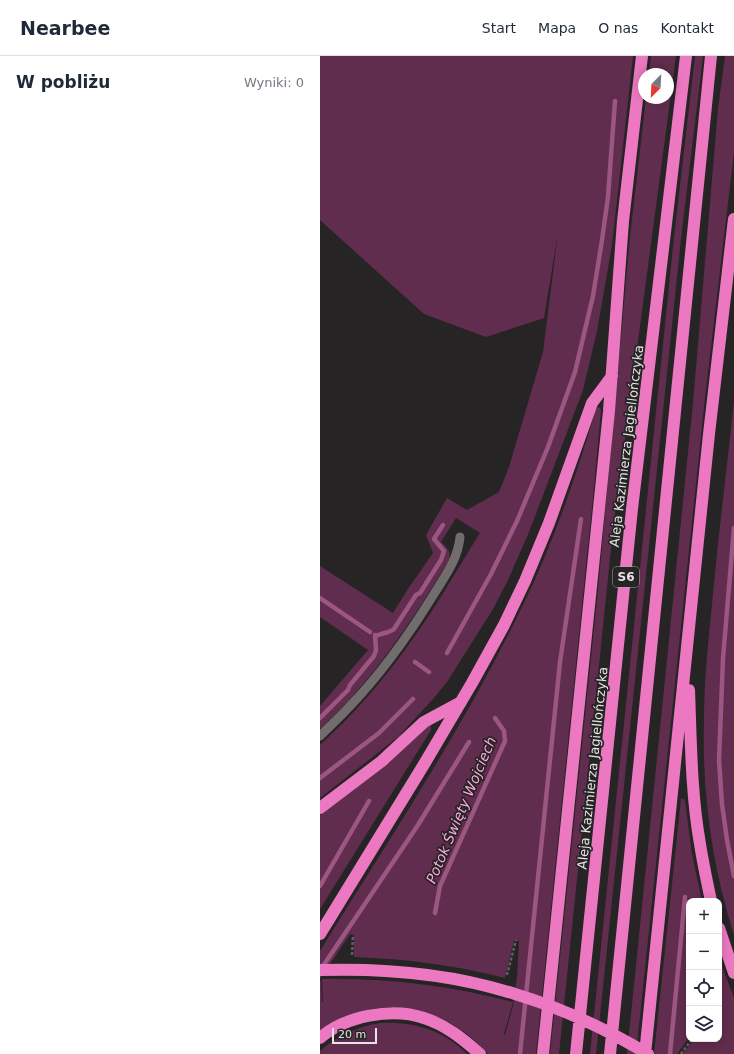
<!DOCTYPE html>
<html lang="pl">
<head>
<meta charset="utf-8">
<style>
	:root { --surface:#fff; --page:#f2f2f3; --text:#1f2937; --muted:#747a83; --line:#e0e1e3 }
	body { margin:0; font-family:"DejaVu Sans",sans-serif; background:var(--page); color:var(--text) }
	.controls { position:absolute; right:12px; bottom:12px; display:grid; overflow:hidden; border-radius:8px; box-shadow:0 2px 10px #0003 }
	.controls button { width:36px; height:36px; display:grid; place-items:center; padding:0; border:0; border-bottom:1px solid var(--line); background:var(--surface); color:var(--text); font:20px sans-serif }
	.compass { position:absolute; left:318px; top:12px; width:36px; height:36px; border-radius:50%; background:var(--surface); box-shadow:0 2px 10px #0003; rotate:204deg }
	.scale { position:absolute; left:12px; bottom:10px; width:45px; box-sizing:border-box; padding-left:4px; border:2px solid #e6e4e5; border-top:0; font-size:11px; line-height:14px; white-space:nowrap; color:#e6e4e5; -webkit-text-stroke:3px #272425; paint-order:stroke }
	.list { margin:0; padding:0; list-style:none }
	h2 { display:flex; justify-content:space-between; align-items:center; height:52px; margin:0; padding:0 16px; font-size:17px }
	h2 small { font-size:13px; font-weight:400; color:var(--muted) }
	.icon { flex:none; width:22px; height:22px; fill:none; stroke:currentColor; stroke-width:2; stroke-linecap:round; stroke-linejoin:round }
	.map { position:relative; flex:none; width:414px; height:998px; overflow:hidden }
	header { display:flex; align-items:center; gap:24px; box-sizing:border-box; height:56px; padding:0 20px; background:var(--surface); border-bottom:1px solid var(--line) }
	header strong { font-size:19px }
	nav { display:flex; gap:22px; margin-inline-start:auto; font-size:14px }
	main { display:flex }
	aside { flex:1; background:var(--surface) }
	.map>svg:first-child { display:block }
</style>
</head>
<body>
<header>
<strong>Nearbee</strong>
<nav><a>Start</a><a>Mapa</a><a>O nas</a><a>Kontakt</a></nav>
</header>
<main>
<aside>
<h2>W pobliżu<small>Wyniki: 0</small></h2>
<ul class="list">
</ul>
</aside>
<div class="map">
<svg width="414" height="998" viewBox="0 0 414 998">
	<rect width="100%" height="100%" fill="#272425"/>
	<!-- green -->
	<path fill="#612d4e" d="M0,0H313L292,189L277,275L263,334L209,476L188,524L173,553L127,626L113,643L78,681L0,742V689C33,659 62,626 87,591C114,555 136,515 160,477L136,462L121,486C128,492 132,497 128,506C91,566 53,625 0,673V650L48,594L0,561V510L73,557L88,533L113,497L106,479L127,442L147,454L179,436L189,411L223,296L238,177L224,262L166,281L104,258L0,164Z
		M331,0H356L293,473L239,998H230L278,534L310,181L325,51L326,42H348V18H329Z
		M375,0H383L361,183L276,998H270L354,181Z
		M405,0H414V96L385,342L316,998H307L373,347L398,53Z
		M414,346V879C392,810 382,737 384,665C384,622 389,580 393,538C399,474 407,410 414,346Z
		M278,351L280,352L281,354L273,442L216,998H168C133,958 81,940 30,959C19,963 10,969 0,975V925L1,924L2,946H3L2,923C68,922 129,929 193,946L184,978L185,979L193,950L197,921L199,885L194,884L185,922C135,909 86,903 34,901V879L30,878L0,923V895C70,782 144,671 202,551C233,488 256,421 276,353Z
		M109,669L111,670V674L0,853V759L68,708Z
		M361,743H364L365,745L372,798L382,845H369V982L357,998H334Z
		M399,902L414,942V998H363L374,983H399Z
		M60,967C92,965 124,974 147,998H0V995C18,979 37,971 60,967Z"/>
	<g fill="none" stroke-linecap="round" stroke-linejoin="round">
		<!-- stream -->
		<path stroke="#9c5682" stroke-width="4.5" d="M414,472L403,602L399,704L402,748L407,784L414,820
			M0,542L50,576
			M56,580C62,577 69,577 74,573L96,539L100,537L121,504L124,495L114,483L123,469
			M127,597L171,518L197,465L228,391L255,316L273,240L282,184L288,141L295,45
			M95,606L109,616
			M0,662L28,634L30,629L54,600L56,594L55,579
			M0,722L59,677L93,643
			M0,830L49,745
			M115,857L120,830L185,685L184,675L175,662
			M1,913L98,769L149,686
			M200,998L240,606L261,463
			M350,998L365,841"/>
		<!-- path -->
		<path stroke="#615e5f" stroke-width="2.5" stroke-dasharray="3 2" stroke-linecap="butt" d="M32,899L33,879
			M187,919L196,884
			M361,998L372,983"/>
		<!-- lane -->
		<path stroke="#716d6f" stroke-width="9" d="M0,680C10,670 21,660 30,650C62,617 90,577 114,538C125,520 138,503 140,481"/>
		<!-- highway -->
		<path stroke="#eb78c0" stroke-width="12" d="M369,634C371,685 371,737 380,788C383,807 387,826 391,845
			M0,752L62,705L104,666L141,646
			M399,872L414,917
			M0,878L106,705L152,627L184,569L205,525L229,467L272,347L292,320
			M0,914C65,912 133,918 195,938C242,952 286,973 328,998
			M0,982C25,960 72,951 104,962C126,969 143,983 160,998
			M223,998L289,355L303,165L322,0
			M256,998L312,453L366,0
			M290,998L391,0
			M325,998L389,378L414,163"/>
	</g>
	<g text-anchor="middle" stroke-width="3.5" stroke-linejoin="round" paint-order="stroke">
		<!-- shield labels -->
		<rect fill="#272425" stroke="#adaaab" stroke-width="1" x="293" y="511" width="26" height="20" rx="3"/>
		<g font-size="12" font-weight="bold" fill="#e6e4e5">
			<text x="306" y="525">S6</text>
		</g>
		<!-- street labels -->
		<g font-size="13" fill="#e6e4e5" stroke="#272425">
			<text transform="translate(306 390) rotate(-83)" y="5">Aleja Kazimierza Jagiellończyka</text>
			<text transform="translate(272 712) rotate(-84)" y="5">Aleja Kazimierza Jagiellończyka</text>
		</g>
		<!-- water labels -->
		<g font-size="14" font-style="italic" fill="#fbabda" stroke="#272425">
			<text transform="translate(141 754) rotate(-67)" y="5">Potok Święty Wojciech</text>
		</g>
	</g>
</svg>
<div class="controls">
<button>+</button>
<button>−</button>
<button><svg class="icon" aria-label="locate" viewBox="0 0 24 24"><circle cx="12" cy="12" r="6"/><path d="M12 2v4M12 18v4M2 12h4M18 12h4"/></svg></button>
<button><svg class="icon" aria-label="layers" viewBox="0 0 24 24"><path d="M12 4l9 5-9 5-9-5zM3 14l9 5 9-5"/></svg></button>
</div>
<svg class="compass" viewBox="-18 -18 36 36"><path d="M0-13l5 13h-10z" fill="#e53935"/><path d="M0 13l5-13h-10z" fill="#747a83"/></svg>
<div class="scale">20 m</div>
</div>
</main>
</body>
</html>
